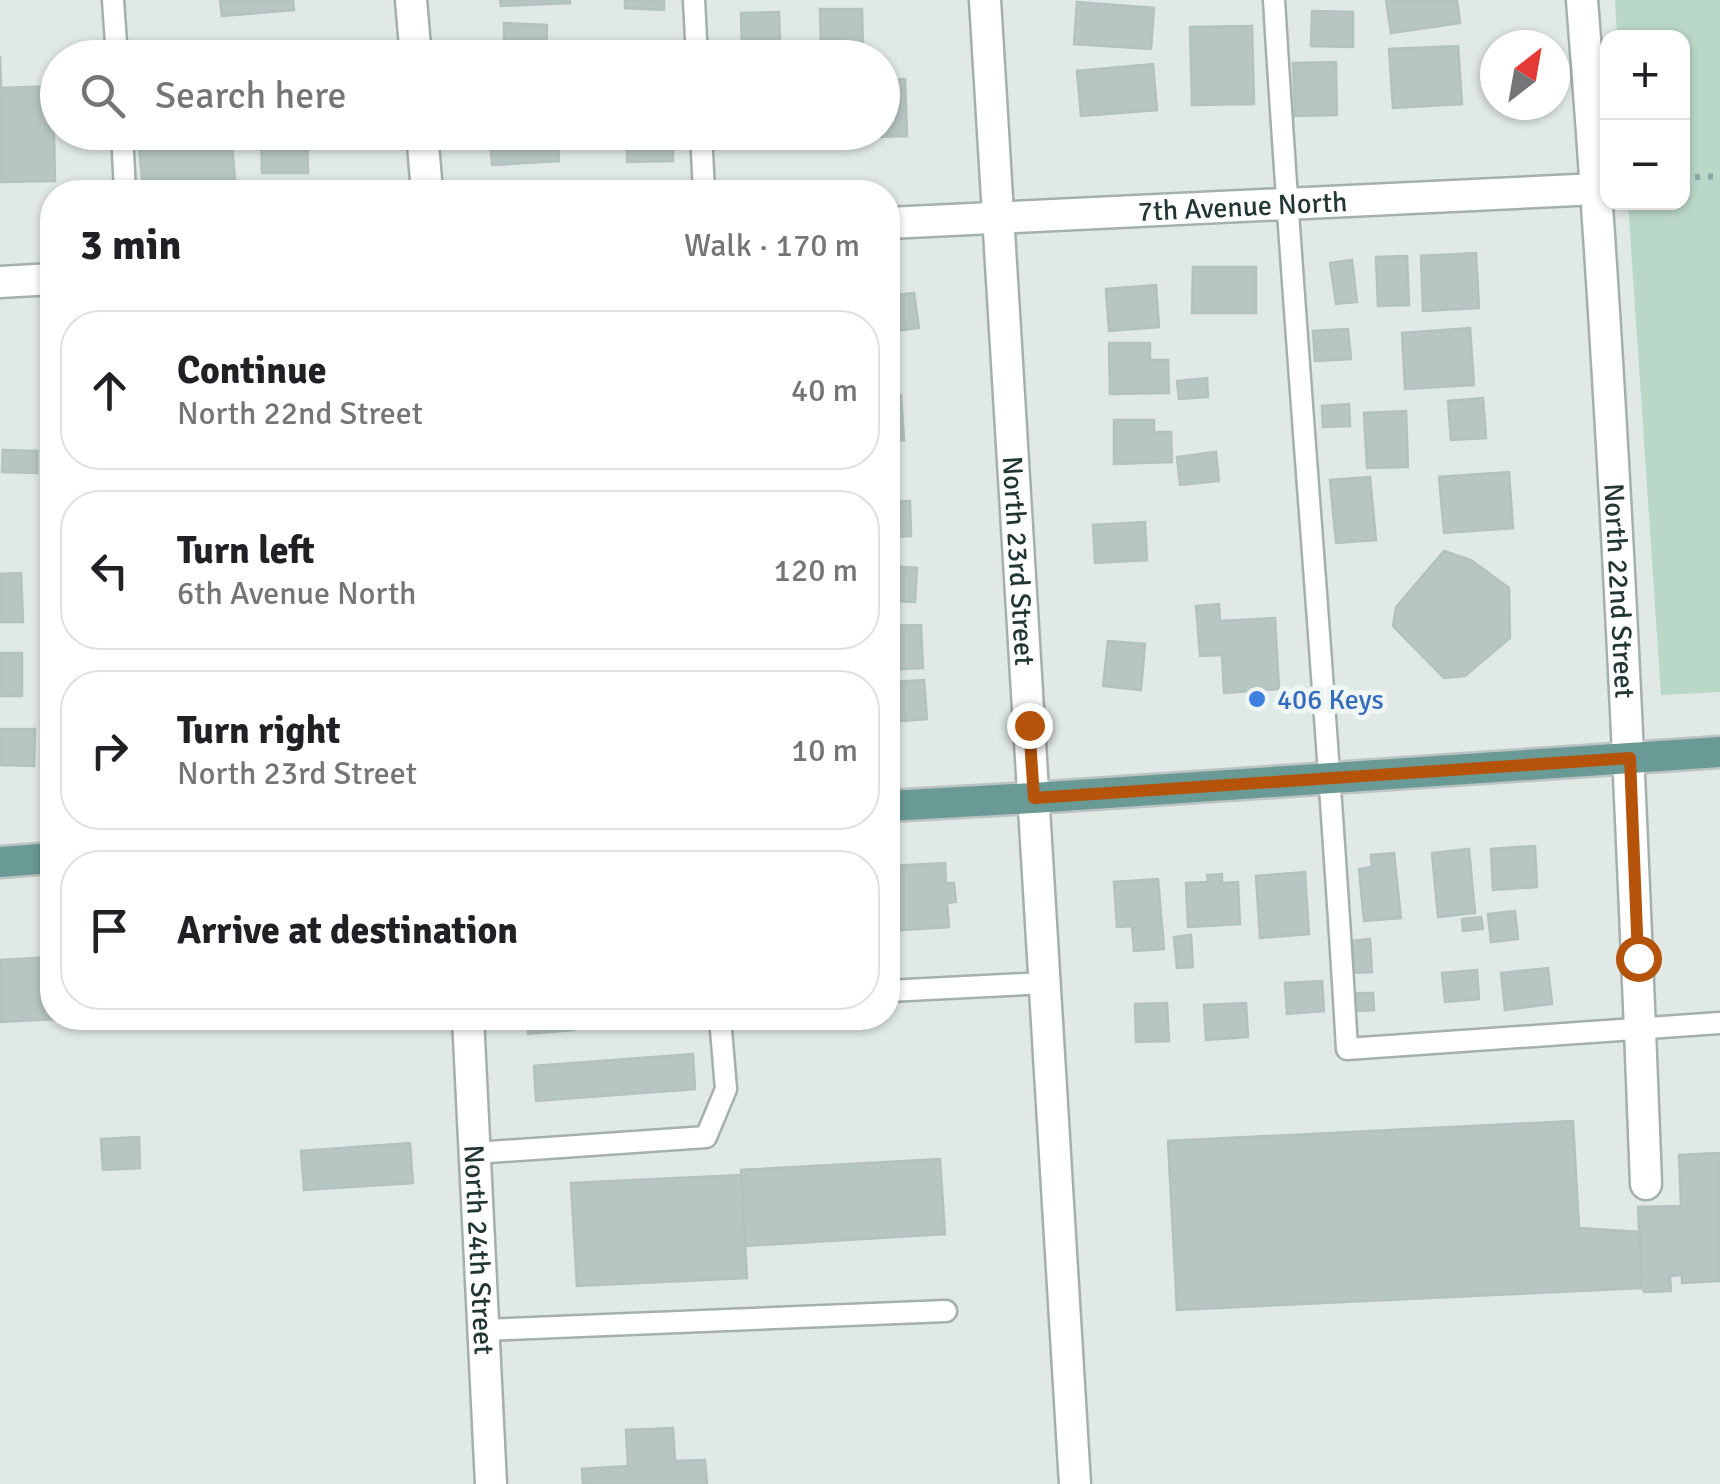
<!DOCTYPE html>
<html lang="en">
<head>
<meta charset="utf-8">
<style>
	:root { --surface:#fff; --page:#f6f6f6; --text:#202124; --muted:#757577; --line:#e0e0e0 }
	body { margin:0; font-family:Signika,sans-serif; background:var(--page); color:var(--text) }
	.controls { position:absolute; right:30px; top:30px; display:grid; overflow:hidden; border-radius:20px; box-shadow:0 2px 8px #0004 }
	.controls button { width:90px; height:90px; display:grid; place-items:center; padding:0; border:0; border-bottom:2px solid var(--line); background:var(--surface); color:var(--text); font:50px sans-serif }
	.compass { position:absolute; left:1480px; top:30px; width:90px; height:90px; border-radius:50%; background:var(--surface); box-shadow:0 2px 8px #0004; rotate:31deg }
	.stop { position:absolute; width:30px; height:30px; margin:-22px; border:8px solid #b45309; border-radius:50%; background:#fff }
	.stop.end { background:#b45309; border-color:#fff; box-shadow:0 2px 10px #0008 }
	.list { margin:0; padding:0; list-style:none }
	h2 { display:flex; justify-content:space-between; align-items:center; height:130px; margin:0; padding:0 40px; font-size:42px }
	h2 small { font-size:32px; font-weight:400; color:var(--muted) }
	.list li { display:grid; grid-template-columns:65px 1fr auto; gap:30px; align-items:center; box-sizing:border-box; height:160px; margin:0 20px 20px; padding:0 20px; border:2px solid var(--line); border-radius:40px }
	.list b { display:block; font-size:38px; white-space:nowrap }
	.list p { margin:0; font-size:32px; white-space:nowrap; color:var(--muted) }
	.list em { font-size:32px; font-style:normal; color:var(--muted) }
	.icon { flex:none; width:55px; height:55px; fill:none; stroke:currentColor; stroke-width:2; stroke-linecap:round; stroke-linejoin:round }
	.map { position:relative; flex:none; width:1720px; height:1484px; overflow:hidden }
	.search { position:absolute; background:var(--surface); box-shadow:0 2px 8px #0004; left:40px; top:40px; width:860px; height:110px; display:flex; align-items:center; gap:25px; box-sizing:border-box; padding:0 35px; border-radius:55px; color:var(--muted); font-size:38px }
	.panel { position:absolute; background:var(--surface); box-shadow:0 2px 8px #0004; left:40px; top:180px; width:860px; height:850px; border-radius:40px }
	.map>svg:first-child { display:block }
</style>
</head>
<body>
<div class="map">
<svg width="1720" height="1484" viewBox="0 0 1720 1484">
	<rect width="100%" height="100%" fill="#e0e9e6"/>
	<!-- green -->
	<path fill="#bad8c7" d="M1615,0H1720V692L1661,695L1628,203L1682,202V38L1617,37Z"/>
	<!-- building -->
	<path fill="#b8c6c3" stroke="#b3c2be" stroke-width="2.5" d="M220,0H293L294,10L222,16Z
		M500,0H570V3L501,6Z
		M625,0H664V10L625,8Z
		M1386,0H1457L1460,23L1391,33Z
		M1077,2L1154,8L1151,49L1074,44Z
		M820,9H862L863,48L821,49Z
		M1312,11L1353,12V47L1311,46Z
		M779,12L780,48L754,49L755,58H716L715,49L742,48L741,13Z
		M504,23L547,25L546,58H504Z
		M1252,26L1254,104L1192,105L1190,27Z
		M1458,46L1462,104L1393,108L1389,49Z
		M0,56L1,88L53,86L55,181L0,182Z
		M1336,62L1337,115L1295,116L1293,63Z
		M1153,64L1157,110L1081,116L1077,71Z
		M905,79L907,136L809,139V133L807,132H882V80Z
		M192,132H231L235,180L143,188L138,137Z
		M261,132H307L308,173H262Z
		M490,132H557L559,161L492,165Z
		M627,132H673V161L627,162Z
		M1476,253L1479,308L1423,311L1421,256Z
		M1407,256L1409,305L1378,306L1376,257Z
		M1352,260L1357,302L1336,304L1330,263Z
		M1193,267H1256V313H1192Z
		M1156,285L1159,327L1109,331L1106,289Z
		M914,293L919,328L888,332V296Z
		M1470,328L1474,385L1405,389L1402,333Z
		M1348,329L1351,359L1315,361L1313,331Z
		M1109,343H1150V360H1168L1169,393L1110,394Z
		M1207,378L1208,397L1179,399L1177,381Z
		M901,395L904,440L888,441V396Z
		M1483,398L1486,438L1451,440L1448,401Z
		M1349,404L1350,426L1323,427L1322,406Z
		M1406,411L1408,467L1367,468L1364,413Z
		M1114,420H1154V432H1171L1172,462L1114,464Z
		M3,450L37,451V473L2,472Z
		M1216,452L1219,481L1180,485L1177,457Z
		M1509,472L1513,528L1444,533L1439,477Z
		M1370,477L1376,540L1336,543L1330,480Z
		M910,501L911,536L888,537V502Z
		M1145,522L1147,560L1095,563L1093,525Z
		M1444,551L1471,560L1509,588L1510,638L1465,676L1444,678L1393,626L1396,607Z
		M888,566L917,568L915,602L888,601Z
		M21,573L23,622H0V574Z
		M1219,604L1220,621L1275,618L1279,689L1224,693L1222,655L1200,656L1196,606Z
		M921,625L923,668L888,670V626Z
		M1108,641L1145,644L1141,690L1103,686Z
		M0,653H22V696H0Z
		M924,680L927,719L888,722V682Z
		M0,729H35L34,766L0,765Z
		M1535,846L1537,887L1493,890L1491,849Z
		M1469,849L1475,913L1438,917L1432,853Z
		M1394,853L1401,918L1364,921L1359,869L1372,867L1371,855Z
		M945,863L946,883H954L956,902L947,903L949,927L888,931V866Z
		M1305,872L1309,934L1260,938L1256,876Z
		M1222,874V883L1238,882L1240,924L1188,927L1186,883L1208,882L1207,875Z
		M1158,879L1164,949L1134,951L1132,926L1117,927L1114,882Z
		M1515,911L1518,939L1491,942L1488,914Z
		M1481,917L1483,929L1463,931L1462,919Z
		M1191,935L1193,967L1177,968L1174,937Z
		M1370,939L1372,972L1354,973L1351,941Z
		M52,957V1018H75L0,1022V960Z
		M1548,968L1552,1004L1505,1010L1501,973Z
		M1477,970L1479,999L1445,1002L1442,973Z
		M1322,981L1324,1011L1287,1014L1285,983Z
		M1355,993H1373L1374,1010L1355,1011Z
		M1167,1003L1169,1041L1136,1042L1135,1004Z
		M1246,1003L1248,1037L1206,1040L1204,1005Z
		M527,1018H572L573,1030L528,1034Z
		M693,1054L695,1089L536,1101L534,1066Z
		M1573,1121L1579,1228L1640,1232L1642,1288L1177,1310L1168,1141Z
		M139,1137L140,1168L103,1170L101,1139Z
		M410,1143L413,1183L304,1190L301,1151Z
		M1720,1153V1281L1682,1283V1275L1670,1276L1671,1291L1644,1292L1642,1288L1638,1207L1681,1206L1679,1155Z
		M940,1159L945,1234L745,1246L741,1170Z
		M741,1175L747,1278L577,1286L571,1183Z
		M673,1428L675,1461L705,1460L707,1484H583L582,1469L628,1466L626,1430Z"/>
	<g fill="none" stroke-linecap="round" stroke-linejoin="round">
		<defs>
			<path id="service" d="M113,0L117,58
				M694,0L697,58
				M1274,0C1295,350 1327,699 1347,1049L1720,1023
				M122,132L125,192
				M701,132L704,192
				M888,991L1045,983
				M475,1153L706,1137L726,1089L720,1018
				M484,1330L946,1311"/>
			<g id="minor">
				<path d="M411,0L416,58"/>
				<path id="s1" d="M985,0L1075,1484"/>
				<path id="s2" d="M1582,0C1613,394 1631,789 1646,1184"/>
				<path d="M422,132L427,192"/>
				<path id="s3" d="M888,223L1597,189"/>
				<path d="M0,282L52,279"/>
				<path id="s4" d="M468,1018L491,1484"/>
			</g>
			<path id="primary" d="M888,806L1033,798L1720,752
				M0,862L52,858"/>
		</defs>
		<!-- service casing -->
		<use href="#service" stroke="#a3b0ad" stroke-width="25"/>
		<!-- minor casing -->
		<use href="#minor" stroke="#a3b0ad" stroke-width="35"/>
		<!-- primary casing -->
		<use href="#primary" stroke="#bdc3c2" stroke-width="35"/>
		<!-- path -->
		<path stroke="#83aaa4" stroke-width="6" stroke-dasharray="5 8" stroke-linecap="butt" d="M1682,178L1720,176"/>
		<!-- service -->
		<use href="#service" stroke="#fff" stroke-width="20"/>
		<!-- minor -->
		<use href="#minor" stroke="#fff" stroke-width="30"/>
		<!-- primary -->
		<use href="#primary" stroke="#699a95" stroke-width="30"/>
	</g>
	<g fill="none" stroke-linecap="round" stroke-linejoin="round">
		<!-- route -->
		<path stroke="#b45309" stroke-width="12" d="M1029,725L1034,798L1630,758L1638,958"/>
	</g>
	<!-- markers -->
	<circle fill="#3f7fe0" stroke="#f0f6f4" stroke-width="4" cx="1257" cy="699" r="10"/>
	<g text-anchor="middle" stroke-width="10" stroke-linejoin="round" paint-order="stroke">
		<!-- street labels -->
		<g font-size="28" fill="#223735" stroke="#f0f6f4">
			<text dy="10" stroke="none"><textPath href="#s3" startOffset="355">7th Avenue North</textPath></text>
			<text dy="10" stroke="none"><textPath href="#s1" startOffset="562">North 23rd Street</textPath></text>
			<text dy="10" stroke="none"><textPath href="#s2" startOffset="592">North 22nd Street</textPath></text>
			<text dy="10" stroke="none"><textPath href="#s4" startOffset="232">North 24th Street</textPath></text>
		</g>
		<!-- shop labels -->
		<g font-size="28" fill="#366cbe" stroke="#f0f6f4" text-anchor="start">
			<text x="1277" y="709">406 Keys</text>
		</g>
	</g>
</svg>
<div class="controls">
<button>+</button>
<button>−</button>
</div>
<svg class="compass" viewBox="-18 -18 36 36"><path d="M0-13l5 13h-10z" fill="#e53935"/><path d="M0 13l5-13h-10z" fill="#757577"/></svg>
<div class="stop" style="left:1638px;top:958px"></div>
<div class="stop end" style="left:1029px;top:725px"></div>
<div class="search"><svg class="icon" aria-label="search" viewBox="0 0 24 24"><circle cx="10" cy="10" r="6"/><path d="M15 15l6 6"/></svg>Search here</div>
<section class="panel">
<h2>3 min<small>Walk · 170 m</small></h2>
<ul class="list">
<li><svg class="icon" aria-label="ahead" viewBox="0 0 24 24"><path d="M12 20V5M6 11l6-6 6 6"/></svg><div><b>Continue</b><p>North 22nd Street</p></div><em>40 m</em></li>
<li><svg class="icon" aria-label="left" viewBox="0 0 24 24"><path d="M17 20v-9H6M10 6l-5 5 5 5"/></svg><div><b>Turn left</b><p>6th Avenue North</p></div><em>120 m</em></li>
<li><svg class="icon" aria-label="right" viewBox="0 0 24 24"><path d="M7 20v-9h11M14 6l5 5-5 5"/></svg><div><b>Turn right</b><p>North 23rd Street</p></div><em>10 m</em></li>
<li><svg class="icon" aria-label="arrive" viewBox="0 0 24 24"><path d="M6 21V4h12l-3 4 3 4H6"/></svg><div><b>Arrive at destination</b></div></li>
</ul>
</section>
</div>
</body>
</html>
